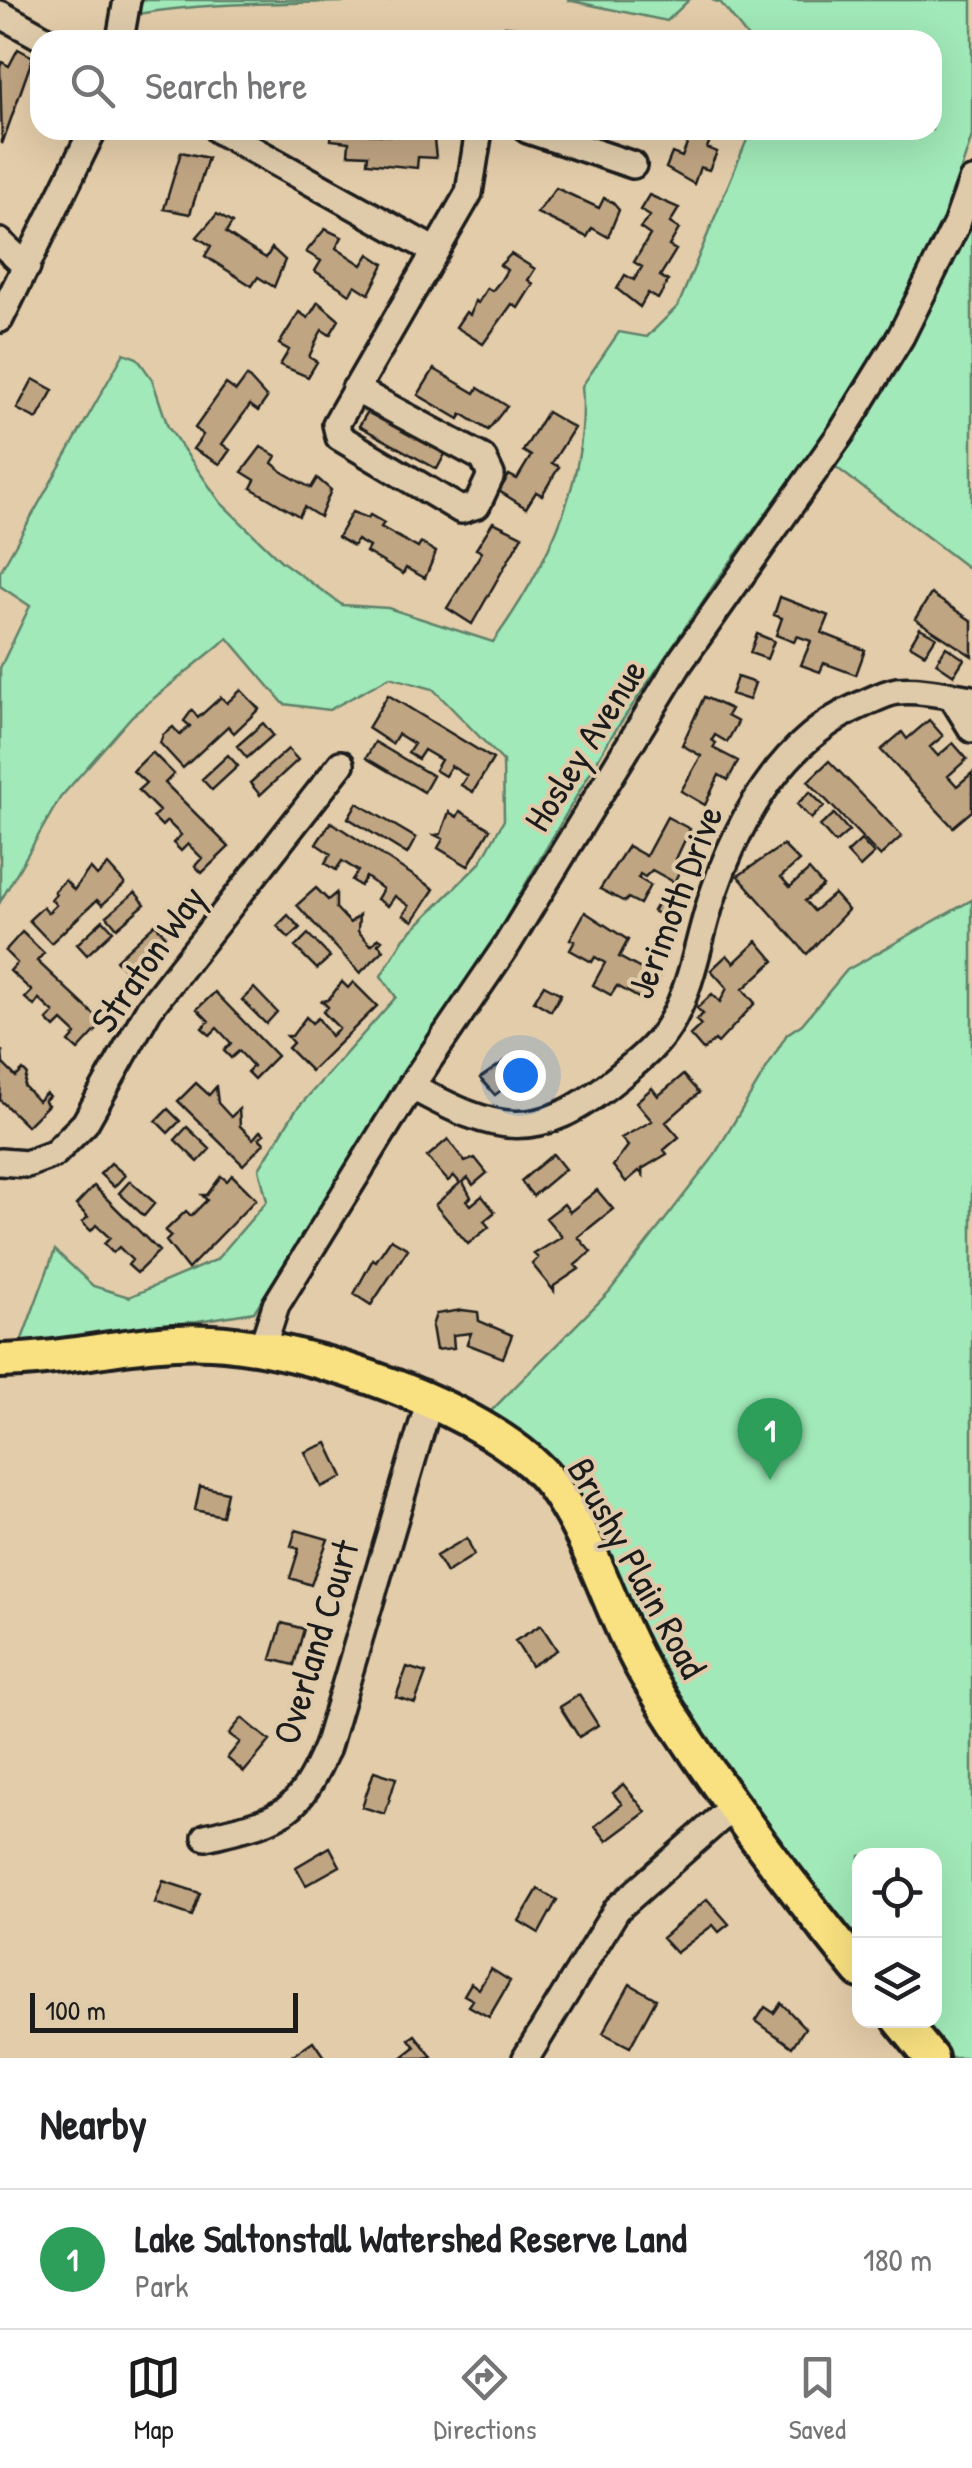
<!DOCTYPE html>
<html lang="en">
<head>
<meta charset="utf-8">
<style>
	:root { --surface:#fff; --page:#f6f6f6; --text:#202124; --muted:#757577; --line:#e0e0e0; --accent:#1c1c1c }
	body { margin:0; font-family:"Patrick Hand",sans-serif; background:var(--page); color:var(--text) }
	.controls { position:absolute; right:30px; bottom:30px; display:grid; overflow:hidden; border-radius:20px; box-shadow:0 10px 40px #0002 }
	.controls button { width:90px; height:90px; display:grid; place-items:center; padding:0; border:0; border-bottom:2px solid var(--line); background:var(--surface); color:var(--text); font:50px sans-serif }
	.scale { position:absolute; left:30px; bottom:25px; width:268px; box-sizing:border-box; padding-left:10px; border:5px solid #1c1c1c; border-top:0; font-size:28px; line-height:35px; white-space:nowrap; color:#1c1c1c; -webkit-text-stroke:8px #dfcbaa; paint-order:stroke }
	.you { position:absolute; left:520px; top:1075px; width:35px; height:35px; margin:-25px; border:8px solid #fff; border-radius:50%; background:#1a73e8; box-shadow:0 0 0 15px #1a73e833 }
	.badge { display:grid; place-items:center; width:65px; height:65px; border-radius:50%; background:var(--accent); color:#fff; font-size:32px; font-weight:700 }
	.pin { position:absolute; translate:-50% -82px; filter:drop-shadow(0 2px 5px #0008) }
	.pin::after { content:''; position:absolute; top:52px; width:35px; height:30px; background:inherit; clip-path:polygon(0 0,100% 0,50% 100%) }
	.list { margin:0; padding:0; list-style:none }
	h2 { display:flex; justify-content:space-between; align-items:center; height:130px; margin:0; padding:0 40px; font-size:42px }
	h2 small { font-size:32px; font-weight:400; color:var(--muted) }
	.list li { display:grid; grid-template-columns:65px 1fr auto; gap:30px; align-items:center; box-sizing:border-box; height:140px; padding:0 40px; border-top:2px solid var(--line) }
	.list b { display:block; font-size:38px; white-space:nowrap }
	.list p { margin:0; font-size:32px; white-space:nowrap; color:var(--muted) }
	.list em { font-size:32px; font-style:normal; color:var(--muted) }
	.icon { flex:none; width:55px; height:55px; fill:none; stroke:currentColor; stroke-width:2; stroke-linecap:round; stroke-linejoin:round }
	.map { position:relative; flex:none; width:972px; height:2058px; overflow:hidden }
	.search { position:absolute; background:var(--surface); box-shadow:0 10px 40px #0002; left:30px; right:30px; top:30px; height:110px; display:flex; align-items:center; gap:25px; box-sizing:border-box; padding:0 35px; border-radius:30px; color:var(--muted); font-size:38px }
	.sheet { height:270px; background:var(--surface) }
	nav { display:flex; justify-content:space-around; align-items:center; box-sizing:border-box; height:140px; border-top:2px solid var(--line); background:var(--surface); font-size:28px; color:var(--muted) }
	nav a { display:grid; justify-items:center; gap:5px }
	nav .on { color:var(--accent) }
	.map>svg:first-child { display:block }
</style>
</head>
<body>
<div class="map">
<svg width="972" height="2058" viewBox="0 0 972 2058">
	<rect width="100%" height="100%" fill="#e3cca9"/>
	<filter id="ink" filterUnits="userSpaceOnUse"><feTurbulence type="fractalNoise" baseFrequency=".01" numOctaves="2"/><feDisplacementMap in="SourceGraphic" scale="20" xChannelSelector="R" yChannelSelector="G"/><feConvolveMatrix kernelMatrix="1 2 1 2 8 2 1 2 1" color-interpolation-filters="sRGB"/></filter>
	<g filter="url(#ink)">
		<!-- green -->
		<path fill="#a1e9b8" stroke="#5e826a" stroke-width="2.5" d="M140,0H391C307,5 220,0 138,14Z
			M567,0H689L667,21Z
			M712,0H972V136L944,222L910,293L838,414L718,579L609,740L488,949L430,1032L254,1312L18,1350L55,1250L93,1286L129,1297L216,1260L267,1201L259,1169L295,1111L396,997L381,976L404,938L480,863L504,820L503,761L433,689L390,677L329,710L284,704L228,638L132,716L60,798L0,902V668L30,606L0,586V572L124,353L137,358L152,379L168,427L221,503L281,561L342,605L388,608L493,642C546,568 590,478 582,386L619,332L647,337L678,306L751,130H932V40H750L721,3Z
			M972,218V571L832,464Z
			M972,900V2058H945L914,2021L934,2020V1856H860L859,1953L671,1695L563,1474L524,1436L487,1415L609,1292L712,1159L787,1034L802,1024L847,970Z"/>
		<!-- building -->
		<path fill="#c0a583" stroke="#1c1c1c" stroke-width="2.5" d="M505,26L525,28L523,40H468L469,33L503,38Z
			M18,49L33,57L2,144L0,67L2,62L9,66Z
			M332,130H369L368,134L398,136L433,130L436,158L418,157L417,168L367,163L368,155L348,154L349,142L331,140Z
			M681,130H714L707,148L717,152L709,170L700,167L694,184L666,168L672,153L682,157L688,142L678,138Z
			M181,152L208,158L190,214L164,209Z
			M556,188L599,208L604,198L612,202L619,210L608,237L592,228L587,237L537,213Z
			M649,195L679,208L670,223L679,229L669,246L676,250L660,276L668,281L658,299L648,293L640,307L617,289L625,275L634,280L642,267L634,262L650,235L640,228L650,216L640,210Z
			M217,214L232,223L226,233L241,243L266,258L272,248L285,260L274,287L258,277L252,286L205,256L211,246L197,237Z
			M325,229L342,237L336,248L362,265L369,254L384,264L369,294L355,285L350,294L315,271L321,261L306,252Z
			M511,254L535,269L528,280L533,284L518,308L512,304L483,344L456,327L466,312L470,315L475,301L478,303L487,288L492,291L501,280L507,270L500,265Z
			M318,302L339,320L330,335L322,330L318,337L309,357L317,362L308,377L280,365L289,350L279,344L299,312L308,318Z
			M434,369L475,393L478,388L507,406L488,430L462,414L459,419L418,395Z
			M247,376L267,398L258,411L250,405L222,444L230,450L220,464L193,449L203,435L195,428L226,384L236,391Z
			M33,379L53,390L37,419L17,409Z
			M368,411L445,454L437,469L359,426Z
			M547,412L574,428L552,463L559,467L542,495L536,492L526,508L499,491L509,475L517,479L531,456L523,451Z
			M261,447L276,456L272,463L284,473L311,488L317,478L331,490L320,517L304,507L299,516L251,488L255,480L242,472Z
			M352,512L368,518L370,515L384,523L381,527L418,548L421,543L436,552L425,578L406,568L403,574L366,552L369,547L357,540L353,546L338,537Z
			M493,522L522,536L472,624L447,608L482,552L476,549Z
			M931,594L972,621V656L915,619Z
			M780,597L829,616L822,633L865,650L856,675L824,663L820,672L801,665L811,641L797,636L794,642L776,635L782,618L774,615Z
			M920,628L936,637L925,654L910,645Z
			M757,634L774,641L767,659L750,653Z
			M946,647L964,659L954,675L936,663Z
			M737,677L755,683L749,700L731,694Z
			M241,690L259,709L234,733L228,726L183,768L160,743L163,735L173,727L180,735L190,726L184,721L192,710L198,718L221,697L227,703Z
			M388,695L493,759L473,792L461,785L467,776L451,766L445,776L435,770L441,760L424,750L418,759L408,753L414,744L398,734L392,744L368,728Z
			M704,697L731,709L727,716L738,722L727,742L715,735L712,740L716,743L713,748L738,761L728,780L719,775L705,805L681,791L701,756L682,745Z
			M929,720L943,736L930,747L938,756L953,743L967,759L948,776L957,786L972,773V811L953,827L881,750L902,732L907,739Z
			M263,723L273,735L247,758L237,746Z
			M375,742L433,776L424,792L366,758Z
			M288,749L298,760L260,795L250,783Z
			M152,752L174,774L165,783L229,847L202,873L195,866L202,858L188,844L181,851L173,843L181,835L167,821L162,826L153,817L159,811L138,790L146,783L133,771Z
			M228,755L238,766L212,790L202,779Z
			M829,761L902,836L880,856L808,781Z
			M810,792L824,806L811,819L797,804Z
			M357,803L416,838L407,854L348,818Z
			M460,811L490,829L468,866L438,848L443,839L435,835L441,834L449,812L457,817Z
			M834,814L849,831L835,843L820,826Z
			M667,817L690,829L676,859L684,863L674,882L652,870L645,877L640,874L638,878L650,885L640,904L628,898L625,902L600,889L628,846L646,856Z
			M331,822L434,889L413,921L403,915L409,906L395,896L388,906L377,899L383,889L366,877L360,886L352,880L358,871L342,861L336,870L325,863L331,854L316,844Z
			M861,840L874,854L860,867L847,853Z
			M783,845L799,861L781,877L790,887L809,870L823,886L805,901L814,911L834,894L848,910L807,954L738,876Z
			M108,865L125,884L102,905L97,900L51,943L29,920L43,907L48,913L56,905L51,899L56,894L54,891L65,880L74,890L90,868L97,876Z
			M316,888L328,900L336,893V908L350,923L359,915L358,931L371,945L379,938L382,940L378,944L384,950L360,973L297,905Z
			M135,892L145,904L117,928L107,916Z
			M663,894L680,904L670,921L653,911Z
			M585,912L628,940L619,957L659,979L646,1002L617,986L611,995L593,985L605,963L595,957L592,962L570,950L575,941L570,939Z
			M288,915L300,928L289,938L277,926Z
			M103,920L113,931L87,955L77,944Z
			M155,924L165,935L126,970L116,960Z
			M22,932L44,953L37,961L103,1023L78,1050L69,1042L76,1034L62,1021L55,1028L47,1020L54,1013L39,999L34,1006L25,998L32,991L10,971L17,963L5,951Z
			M308,934L330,957L317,969L295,947Z
			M757,941L774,961L743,989L755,1003L718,1043L715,1040L703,1050L690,1035L701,1025L696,1020L703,1014L697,1008L712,994L720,1002L727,988L711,970L727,955L734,963Z
			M342,982L348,988L353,982L377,1006L311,1071L288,1048L293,1043L287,1036H292L306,1017L312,1023L318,1018L331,1036L339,1028L323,1012L328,1007L322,1001L328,1000Z
			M544,985L561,994L551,1011L534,1001Z
			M254,988L277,1012L266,1024L242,1000Z
			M215,992L277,1056L254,1079L247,1072L253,1066L239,1051L231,1058L224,1051L231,1043L217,1028L210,1035L202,1028L209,1021L197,1009Z
			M2,1050L3,1064L16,1077L23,1070L27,1074L24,1086L38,1101L46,1093L49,1096L44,1101L48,1105L27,1126L0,1100Z
			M515,1054L520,1061L510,1075L514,1080L495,1095L480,1078Z
			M683,1075L699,1093L666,1122L679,1137L664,1150L667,1154L642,1169L643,1175L639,1171L626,1182L613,1166L628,1146L621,1138L652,1121L636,1102L652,1088L658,1096Z
			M196,1083L209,1095L216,1087L218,1103L231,1117L239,1109L240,1126L253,1139L260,1131L264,1134L259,1138L264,1143L243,1165L178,1101Z
			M168,1109L180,1121L168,1133L156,1121Z
			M187,1127L210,1149L198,1162L175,1140Z
			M448,1139L465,1162L475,1158L487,1173L473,1185L468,1178L463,1182L471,1197L467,1201L471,1205L482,1196L495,1212L484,1221L489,1227L468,1244L435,1205L460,1183L454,1176L448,1181L427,1157Z
			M553,1154L565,1169L533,1196L521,1181Z
			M111,1163L125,1175L114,1187L100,1174Z
			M232,1175L256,1199L188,1269L166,1241L171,1236L165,1231L186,1211L191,1216L207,1200L202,1195H207L221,1176L227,1181Z
			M130,1181L155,1203L144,1216L119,1193Z
			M94,1186L159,1251L137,1273L128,1265L132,1260L119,1247L113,1253L104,1244L110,1238L96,1225L91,1231L82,1222L88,1217L76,1205Z
			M597,1190L613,1209L578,1237L591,1252L575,1265L579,1269L554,1286V1291L532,1264L538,1258L534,1254L562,1237L546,1218L564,1204L570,1212Z
			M391,1239L408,1249L371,1305L354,1294L373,1259L376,1261Z
			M462,1310L478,1312L479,1321L512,1335L503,1358L467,1344L471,1333L453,1335L454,1348L436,1350L432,1326L436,1314Z
			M327,1443L343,1477L321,1487L305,1452Z
			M200,1486L227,1492L222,1516L195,1510Z
			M296,1530L328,1539L311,1585L290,1578L299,1549L291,1546Z
			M467,1538L474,1555L446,1573L436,1556Z
			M282,1623L304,1629L294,1665L271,1659Z
			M541,1625L557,1650L531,1666L515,1641Z
			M407,1667L426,1673L415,1703L396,1697Z
			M579,1695L598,1725L579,1737L560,1707Z
			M242,1718L270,1741L244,1772L227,1758L240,1742L229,1734Z
			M374,1771L396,1778L385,1814L362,1807Z
			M623,1784L646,1812L607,1841L595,1826L622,1804L613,1793Z
			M330,1847L340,1866L306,1885L296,1867Z
			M163,1881L200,1893L192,1916L155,1903Z
			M538,1889L557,1900L539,1933L519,1921Z
			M707,1899L729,1924L719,1932L713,1925L676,1953L662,1938Z
			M491,1969L510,1981L489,2017L469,2006L473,2000L464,1995L471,1983L479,1989Z
			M630,1984L656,1999L630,2047L603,2033Z
			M781,2003L805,2028L792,2047L756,2021L765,2007L774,2013Z
			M415,2035L432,2057L431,2058H401L415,2047L409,2039Z
			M313,2041L324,2057L289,2058Z"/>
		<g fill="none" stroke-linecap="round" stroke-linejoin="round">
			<defs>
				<path id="minor" d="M0,14L47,40
					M120,40L127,0
					M218,130L433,250
					M528,130L633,165
					M0,242L27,267
					M0,319L93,130
					M355,389L483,458L491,475L477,505L461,510L339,437L336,424L469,193L479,130
					M951,695L972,729
					M411,1086C496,1133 537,1144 616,1079C638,1061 660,1044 673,1019C694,980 700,930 715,889C742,812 785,738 861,705C872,700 885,693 897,691C922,689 947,695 972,699
					M0,1162L27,1164L54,1154L85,1123L149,1009L341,764
					M262,1348L276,1305L411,1086L507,945L680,662L842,432L901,336L957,223L972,181
					M206,1837C278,1819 296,1820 327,1747L429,1403
					M526,2058L617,1909L735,1805"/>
				<path id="major" d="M0,1361C71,1360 141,1338 211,1342C303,1346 498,1410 553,1486C594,1543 611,1615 647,1676C709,1779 784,1877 860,1971
					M900,2020L931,2058"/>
			</defs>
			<!-- minor casing -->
			<use href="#minor" stroke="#1c1c1c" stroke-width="32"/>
			<!-- major casing -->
			<use href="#major" stroke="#1c1c1c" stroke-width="40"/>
			<!-- minor -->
			<use href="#minor" stroke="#dfcbaa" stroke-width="25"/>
			<!-- major -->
			<use href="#major" stroke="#f9e181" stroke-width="32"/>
		</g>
	</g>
	<g text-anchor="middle" stroke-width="8" stroke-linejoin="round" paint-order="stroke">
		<!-- street labels -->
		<g font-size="38" fill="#1c1c1c" stroke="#dfcbaa">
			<text transform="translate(585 745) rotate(-58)" y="13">Hosley Avenue</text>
			<text transform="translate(675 902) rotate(-69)" y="13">Jerimoth Drive</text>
			<text transform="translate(148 959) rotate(-55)" y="13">Straton Way</text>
			<text transform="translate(637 1568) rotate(61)" y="13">Brushy Plain Road</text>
			<text transform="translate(316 1642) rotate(-73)" y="13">Overland Court</text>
		</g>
	</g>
</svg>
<div class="controls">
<button><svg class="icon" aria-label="locate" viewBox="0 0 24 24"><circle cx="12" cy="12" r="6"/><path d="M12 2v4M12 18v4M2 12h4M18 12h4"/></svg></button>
<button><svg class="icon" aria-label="layers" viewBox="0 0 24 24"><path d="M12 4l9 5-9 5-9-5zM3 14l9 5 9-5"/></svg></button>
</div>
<div class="scale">100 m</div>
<div class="you"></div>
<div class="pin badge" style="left:770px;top:1480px;background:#2e9e5b">1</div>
<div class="search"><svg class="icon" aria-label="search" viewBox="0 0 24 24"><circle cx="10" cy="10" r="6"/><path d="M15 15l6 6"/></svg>Search here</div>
</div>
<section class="sheet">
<h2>Nearby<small></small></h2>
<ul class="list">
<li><span class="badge" style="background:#2e9e5b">1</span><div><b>Lake Saltonstall Watershed Reserve Land</b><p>Park</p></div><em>180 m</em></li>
</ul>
</section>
<nav>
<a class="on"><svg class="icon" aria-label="map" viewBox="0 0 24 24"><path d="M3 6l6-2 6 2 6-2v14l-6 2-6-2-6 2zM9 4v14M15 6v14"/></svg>Map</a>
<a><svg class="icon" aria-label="directions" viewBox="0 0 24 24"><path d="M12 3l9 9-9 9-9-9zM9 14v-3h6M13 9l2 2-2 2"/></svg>Directions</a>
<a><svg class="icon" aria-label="saved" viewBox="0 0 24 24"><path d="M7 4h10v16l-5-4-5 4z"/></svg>Saved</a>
</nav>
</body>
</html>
